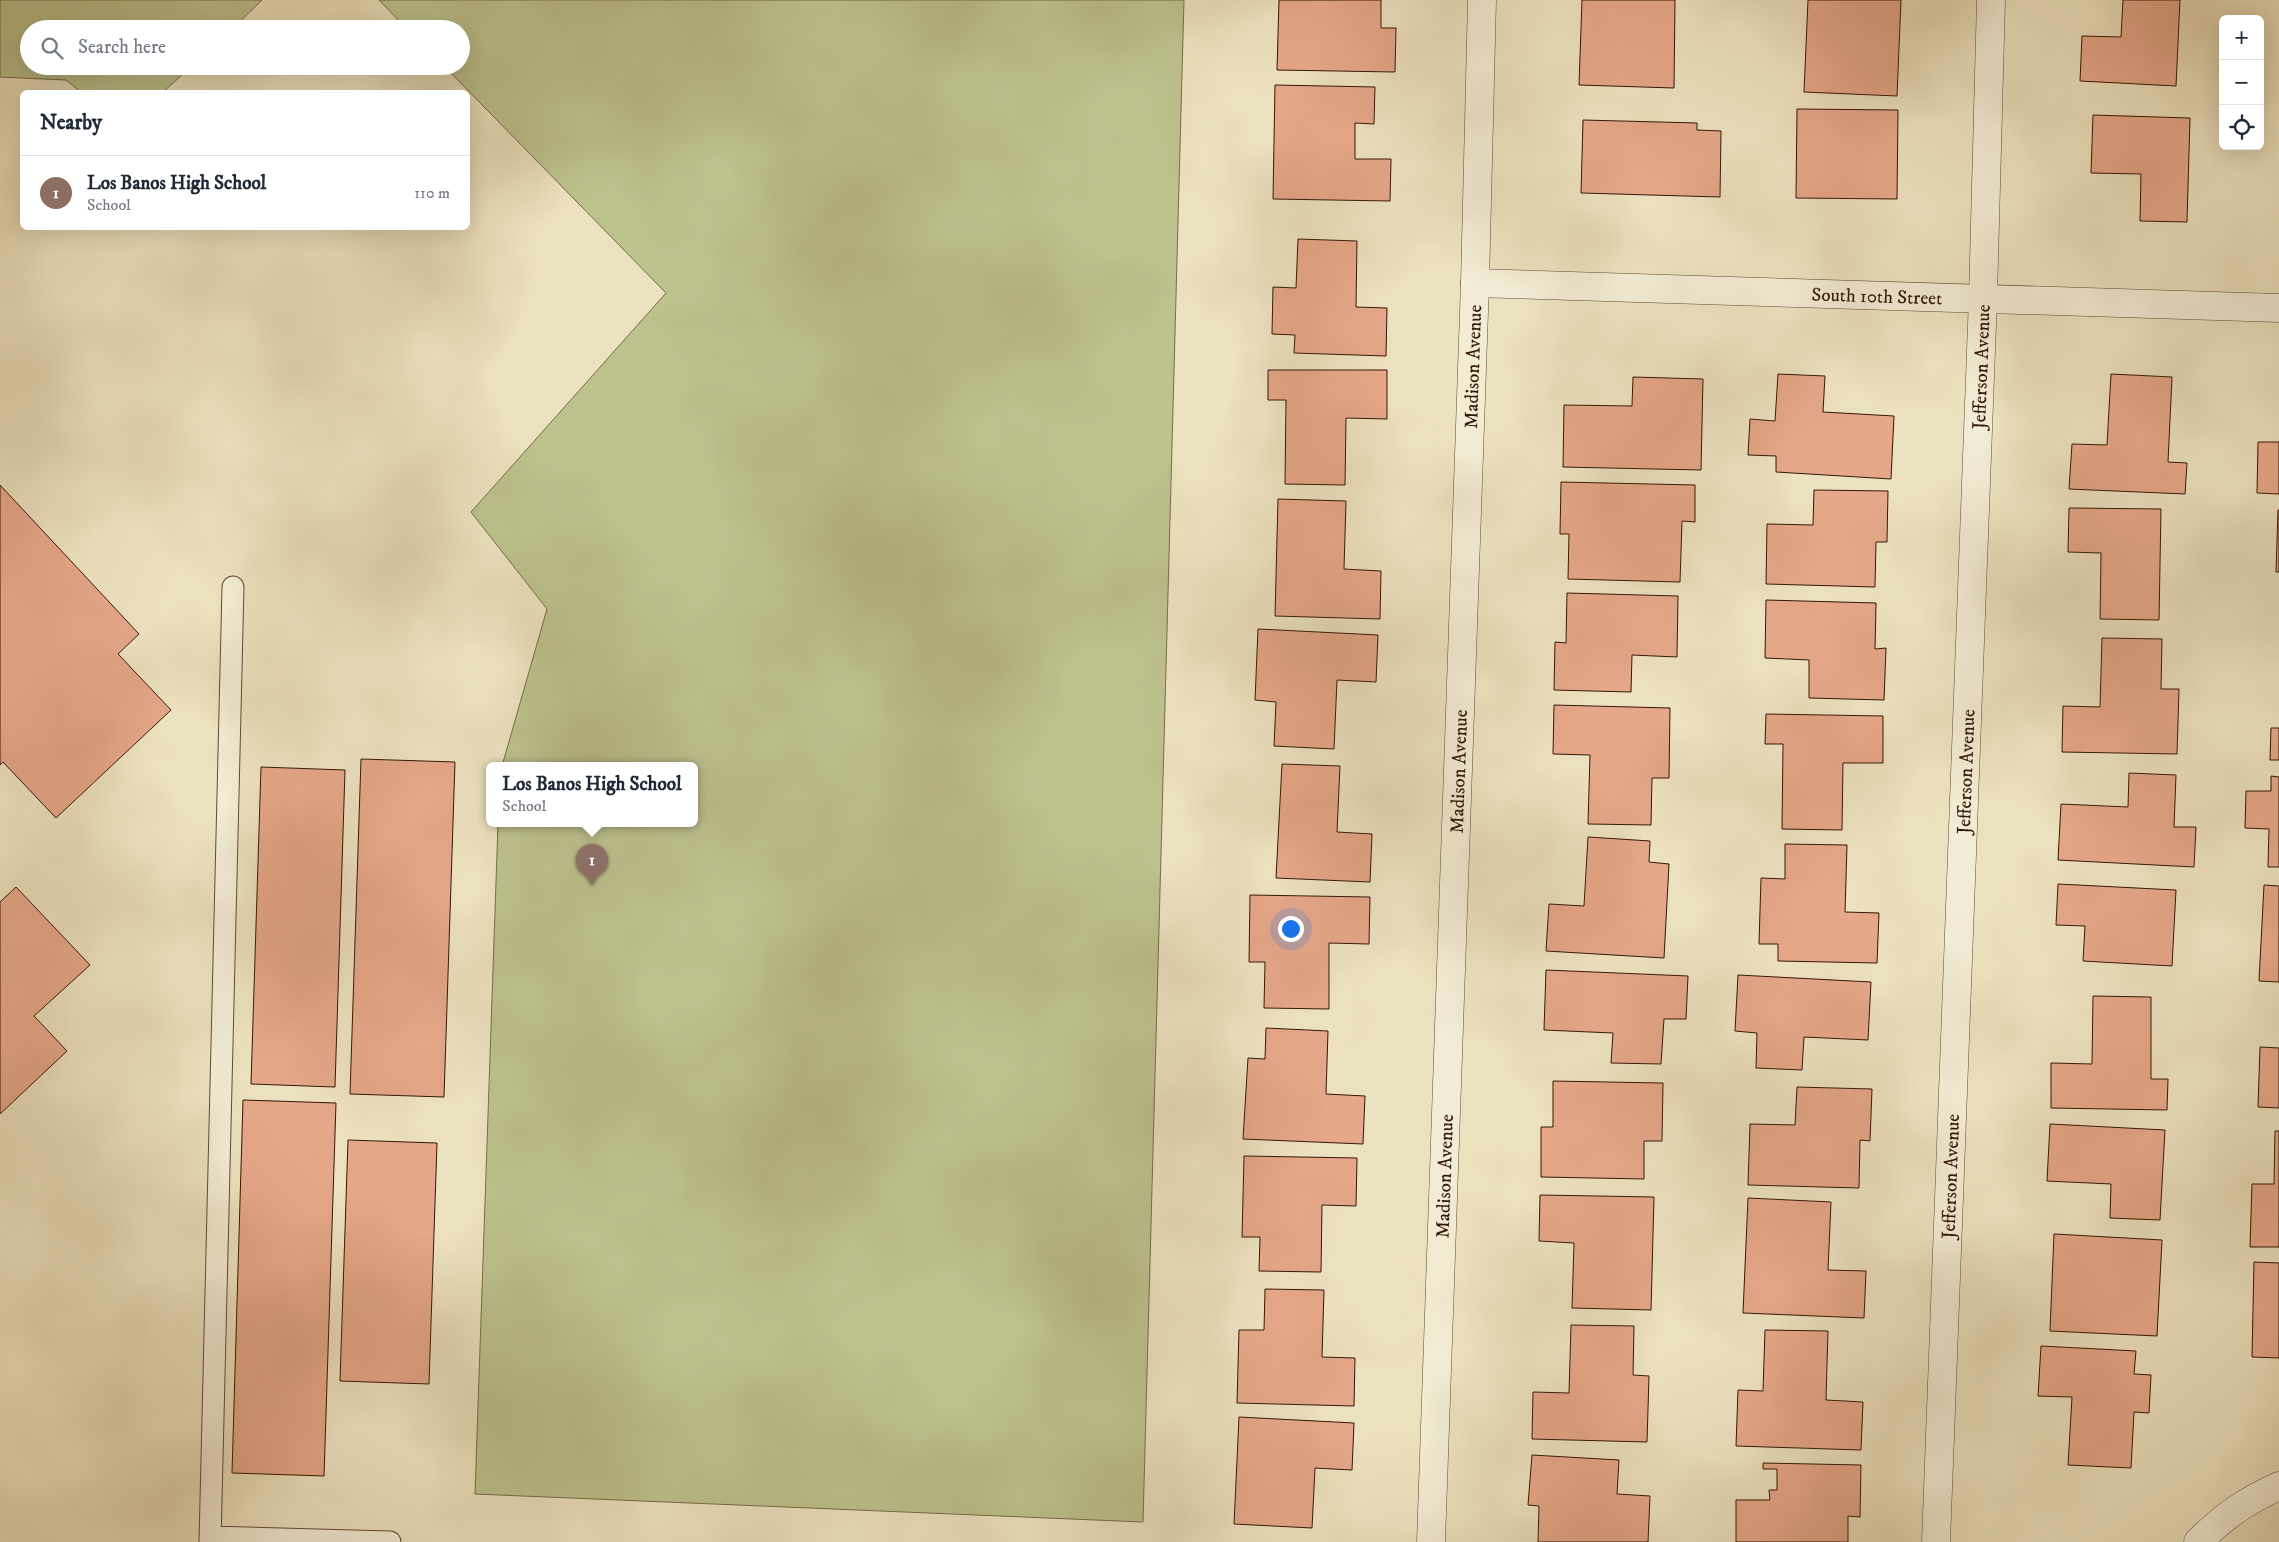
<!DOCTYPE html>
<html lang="en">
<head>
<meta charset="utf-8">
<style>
	:root { --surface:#fff; --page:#f2f2f3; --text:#1f2937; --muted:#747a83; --line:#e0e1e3; --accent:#d93025 }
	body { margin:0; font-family:"IM FELL DW Pica",serif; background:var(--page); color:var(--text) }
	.controls { position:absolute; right:15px; top:15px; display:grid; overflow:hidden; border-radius:8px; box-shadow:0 5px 20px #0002 }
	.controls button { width:45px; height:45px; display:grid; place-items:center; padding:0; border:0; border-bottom:1px solid var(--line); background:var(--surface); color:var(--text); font:25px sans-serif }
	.you { position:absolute; left:1290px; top:928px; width:18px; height:18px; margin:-12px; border:4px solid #fff; border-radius:50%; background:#1a73e8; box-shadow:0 0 0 8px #1a73e833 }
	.badge { display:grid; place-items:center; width:32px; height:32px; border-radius:50%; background:var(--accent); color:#fff; font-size:16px; font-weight:700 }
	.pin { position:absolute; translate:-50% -41px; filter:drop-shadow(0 1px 2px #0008) }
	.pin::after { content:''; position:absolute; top:26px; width:18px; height:15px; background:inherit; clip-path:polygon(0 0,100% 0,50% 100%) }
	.popup { position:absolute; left:486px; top:762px; width:212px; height:65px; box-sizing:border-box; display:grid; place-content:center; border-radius:8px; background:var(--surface); filter:drop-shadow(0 1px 4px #0005); font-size:16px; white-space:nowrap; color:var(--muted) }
	.popup b { font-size:19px; color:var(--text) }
	.popup::after { content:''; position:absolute; left:50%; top:100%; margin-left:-10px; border:10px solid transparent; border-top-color:var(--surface) }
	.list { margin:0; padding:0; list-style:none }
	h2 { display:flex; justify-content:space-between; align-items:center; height:65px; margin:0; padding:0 20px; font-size:21px }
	h2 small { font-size:16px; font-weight:400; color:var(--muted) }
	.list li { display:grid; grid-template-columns:32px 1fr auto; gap:15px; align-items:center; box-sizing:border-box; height:75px; padding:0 20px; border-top:1px solid var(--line) }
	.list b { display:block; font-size:19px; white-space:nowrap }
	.list p { margin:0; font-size:16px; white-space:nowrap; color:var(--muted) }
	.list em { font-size:16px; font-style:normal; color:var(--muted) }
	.icon { flex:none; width:28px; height:28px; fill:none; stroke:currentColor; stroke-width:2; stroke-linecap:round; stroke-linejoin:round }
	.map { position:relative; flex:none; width:2279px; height:1542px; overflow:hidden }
	.search { position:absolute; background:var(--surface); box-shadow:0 5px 20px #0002; left:20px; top:20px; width:450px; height:55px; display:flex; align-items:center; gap:12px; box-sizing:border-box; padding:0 18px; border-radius:28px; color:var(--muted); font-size:19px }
	.panel { position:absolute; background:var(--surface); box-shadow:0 5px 20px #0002; left:20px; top:90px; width:450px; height:140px; border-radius:8px }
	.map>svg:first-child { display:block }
</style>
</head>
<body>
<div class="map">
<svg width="2279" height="1542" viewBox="0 0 2279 1542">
	<rect width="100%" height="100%" fill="#ede2bf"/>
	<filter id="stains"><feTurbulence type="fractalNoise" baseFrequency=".004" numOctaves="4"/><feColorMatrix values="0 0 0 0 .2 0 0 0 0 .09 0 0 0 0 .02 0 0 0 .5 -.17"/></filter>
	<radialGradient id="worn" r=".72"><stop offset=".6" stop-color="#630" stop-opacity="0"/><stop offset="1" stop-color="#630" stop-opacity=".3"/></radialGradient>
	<!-- green -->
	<path fill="#bdc28f" stroke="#786c4b" d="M0,0H262L232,29H29V66H192L163,92H81L66,80L0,77Z
		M379,0H1184L1143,1522L475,1494L498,824H694V766H502L547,609L471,512L666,293L444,66H461V29H407Z"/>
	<!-- building -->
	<path fill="#e6a78a" stroke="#341707" d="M1279,0H1381V28H1396L1395,72L1277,70Z
		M1582,0H1675L1674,88L1579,85Z
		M1808,0H1901L1897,96L1804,92Z
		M2123,0H2180L2176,86L2080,81L2082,36L2121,37Z
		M1275,85L1375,87L1374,124L1355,123V159H1391L1390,201L1273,199Z
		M1797,109L1898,110L1897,199L1796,198Z
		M2093,115L2190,118L2187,222L2140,221L2141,174L2091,173Z
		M1583,120L1697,123V130L1721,131L1720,197L1581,193Z
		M1298,239L1357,241L1356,307L1387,308L1386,356L1294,353L1295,335L1272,334L1273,287L1296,288Z
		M1268,370H1387V419L1346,418L1345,485L1285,484L1286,400H1268Z
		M1778,374L1825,376L1823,412L1894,416L1891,479L1776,472V456L1748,455L1750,419L1775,421Z
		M2111,374L2172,377L2168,462L2187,463L2185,494L2069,489L2072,444L2107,445Z
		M1633,377L1703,379L1701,470L1563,467L1564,405L1632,406Z
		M2258,442H2279V494L2257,493Z
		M1561,482L1695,485V522L1682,521L1680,582L1568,579L1569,534H1560Z
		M0,485L139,634L118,654L171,710L56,818L3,762L0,765Z
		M1814,490L1888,491L1887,542H1876L1875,587L1766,584L1767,524L1813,525Z
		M1278,499L1346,501L1344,569L1381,571L1380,619L1275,616Z
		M2069,508L2161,509L2159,620L2100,619L2101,553L2068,552Z
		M2278,510H2279V572H2276Z
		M1567,593L1678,596L1677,657L1632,655L1631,692L1554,690L1555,642L1566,643Z
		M1766,600L1876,603L1875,649L1886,648L1884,700L1809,698V660L1765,658Z
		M1258,629L1378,635L1376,682L1337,680L1334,749L1274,746L1276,702L1255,700Z
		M2102,638L2162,639L2161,689H2179L2177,754L2062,752L2063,706L2100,707Z
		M1554,705L1670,708L1669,778H1652L1651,825L1588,824L1590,755L1553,754Z
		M1766,714L1883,716V763H1843L1842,830L1782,829L1783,744H1765Z
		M2271,728H2279V760H2270Z
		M361,759L455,762L444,1097L350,1094Z
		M1282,764L1340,766L1337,832L1372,834L1370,882L1276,878Z
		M261,767L345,770L335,1087L251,1084Z
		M2129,773L2176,775L2174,827H2196L2194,867L2058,860L2061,804L2128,807Z
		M2271,776L2279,777V867H2268L2269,829L2245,828L2246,791H2271Z
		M1588,837L1650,841L1649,862L1669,864L1664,958L1546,951L1549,904L1584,906Z
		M1785,844L1847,845L1845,912L1879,913L1877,963L1778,961V944H1759L1761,878L1785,879Z
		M2058,884L2176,890L2172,966L2083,961L2085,926L2056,925Z
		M2264,885L2279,886V982L2259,981Z
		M16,887L90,965L34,1016L67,1051L0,1114V902Z
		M1250,895L1370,897L1369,944L1329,943V1009L1264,1008L1265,962H1249Z
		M1546,970L1688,976L1686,1019H1664L1661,1064L1611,1063L1613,1033L1544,1030Z
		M1738,975L1871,982L1868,1040L1804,1037L1802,1070L1756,1068L1757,1033L1735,1031Z
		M2093,996L2151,997V1079H2168L2167,1110L2051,1108V1063L2092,1064Z
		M1266,1028L1328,1031L1326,1094L1365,1096L1363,1144L1243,1139L1248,1058L1265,1059Z
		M2260,1047L2279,1048V1108L2258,1107Z
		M1553,1081L1663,1083L1662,1141H1644V1179L1541,1177V1127H1553Z
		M1797,1087L1872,1089L1870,1141L1860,1140L1859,1188L1748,1185L1750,1124L1795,1125Z
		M243,1100L336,1103L324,1476L232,1473Z
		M2050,1124L2165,1130L2160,1220L2110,1218L2111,1184L2047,1181Z
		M2275,1131H2279V1247H2250L2252,1184H2274Z
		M348,1140L437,1143L429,1384L340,1381Z
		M1244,1156L1357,1158L1356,1206L1322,1205L1321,1272L1259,1271L1260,1237H1242Z
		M1540,1195L1654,1197L1651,1310L1572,1308L1574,1243L1539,1241Z
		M1748,1198L1831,1202L1828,1270L1866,1271L1864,1318L1743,1313Z
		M2054,1234L2162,1240L2157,1336L2050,1331Z
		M2254,1262L2279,1263V1358L2252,1357Z
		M1265,1289L1324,1290L1322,1357L1355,1358L1354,1406L1237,1403L1239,1330H1264Z
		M1571,1325L1634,1326L1633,1375L1649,1376L1647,1442L1532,1439L1533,1392L1569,1393Z
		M1765,1330L1828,1331L1826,1400L1863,1402L1861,1450L1736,1446L1738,1390L1763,1391Z
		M2041,1346L2136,1351L2134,1374L2151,1375L2149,1413L2134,1412L2131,1468L2068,1465L2072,1397L2038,1396Z
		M1239,1417L1354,1423L1352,1470L1315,1468L1312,1528L1234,1524Z
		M1532,1455L1619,1460L1617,1494L1650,1496L1648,1542H1538L1539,1506L1528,1505Z
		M1763,1463L1861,1465L1860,1517L1848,1516V1542H1736V1500H1770L1769,1490H1777V1469H1763Z"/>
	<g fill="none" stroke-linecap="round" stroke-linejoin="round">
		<defs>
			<path id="lane" d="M210,1537L390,1542
				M210,1542L233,587"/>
			<g id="street">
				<path id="s1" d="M1475,283L2279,308"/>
				<path id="s2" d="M1431,1542L1475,283L1482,0"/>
				<path id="s3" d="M1936,1542L1983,298L1991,0"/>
				<path d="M2198,1542C2224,1516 2246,1501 2279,1486"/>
			</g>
		</defs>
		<!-- lane casing -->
		<use href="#lane" stroke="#624a35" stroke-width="23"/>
		<!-- street casing -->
		<use href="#street" stroke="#624a35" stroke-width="29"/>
		<!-- lane -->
		<use href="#lane" stroke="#f3ecd5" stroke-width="21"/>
		<!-- street -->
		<use href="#street" stroke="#f3ecd5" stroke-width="28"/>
	</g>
	<g text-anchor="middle" stroke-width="4.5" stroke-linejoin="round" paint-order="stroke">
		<!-- street labels -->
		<g font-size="19" fill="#341707" stroke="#f3ecd5">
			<text dy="7" stroke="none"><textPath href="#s1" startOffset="402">South 10th Street</textPath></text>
			<text dy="7" stroke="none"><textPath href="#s2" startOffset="1176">Madison Avenue</textPath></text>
			<text dy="7" stroke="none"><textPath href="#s3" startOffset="1176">Jefferson Avenue</textPath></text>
			<text dy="7" stroke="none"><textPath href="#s2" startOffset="771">Madison Avenue</textPath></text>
			<text dy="7" stroke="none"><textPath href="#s3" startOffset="771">Jefferson Avenue</textPath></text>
			<text dy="7" stroke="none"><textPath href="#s2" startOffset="366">Madison Avenue</textPath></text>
			<text dy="7" stroke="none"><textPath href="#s3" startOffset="366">Jefferson Avenue</textPath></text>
		</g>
	</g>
	<rect width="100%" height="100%" filter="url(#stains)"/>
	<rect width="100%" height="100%" fill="url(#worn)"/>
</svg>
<div class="controls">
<button>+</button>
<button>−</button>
<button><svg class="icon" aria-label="locate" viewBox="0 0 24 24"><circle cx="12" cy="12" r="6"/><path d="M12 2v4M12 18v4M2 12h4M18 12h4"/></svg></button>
</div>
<div class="you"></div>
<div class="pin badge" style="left:592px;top:885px;background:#8d6e63">1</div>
<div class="popup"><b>Los Banos High School</b>School</div>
<div class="search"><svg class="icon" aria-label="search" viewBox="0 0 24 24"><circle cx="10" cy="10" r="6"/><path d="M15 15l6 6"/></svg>Search here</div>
<section class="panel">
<h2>Nearby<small></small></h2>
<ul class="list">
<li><span class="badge" style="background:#8d6e63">1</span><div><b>Los Banos High School</b><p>School</p></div><em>110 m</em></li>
</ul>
</section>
</div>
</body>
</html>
